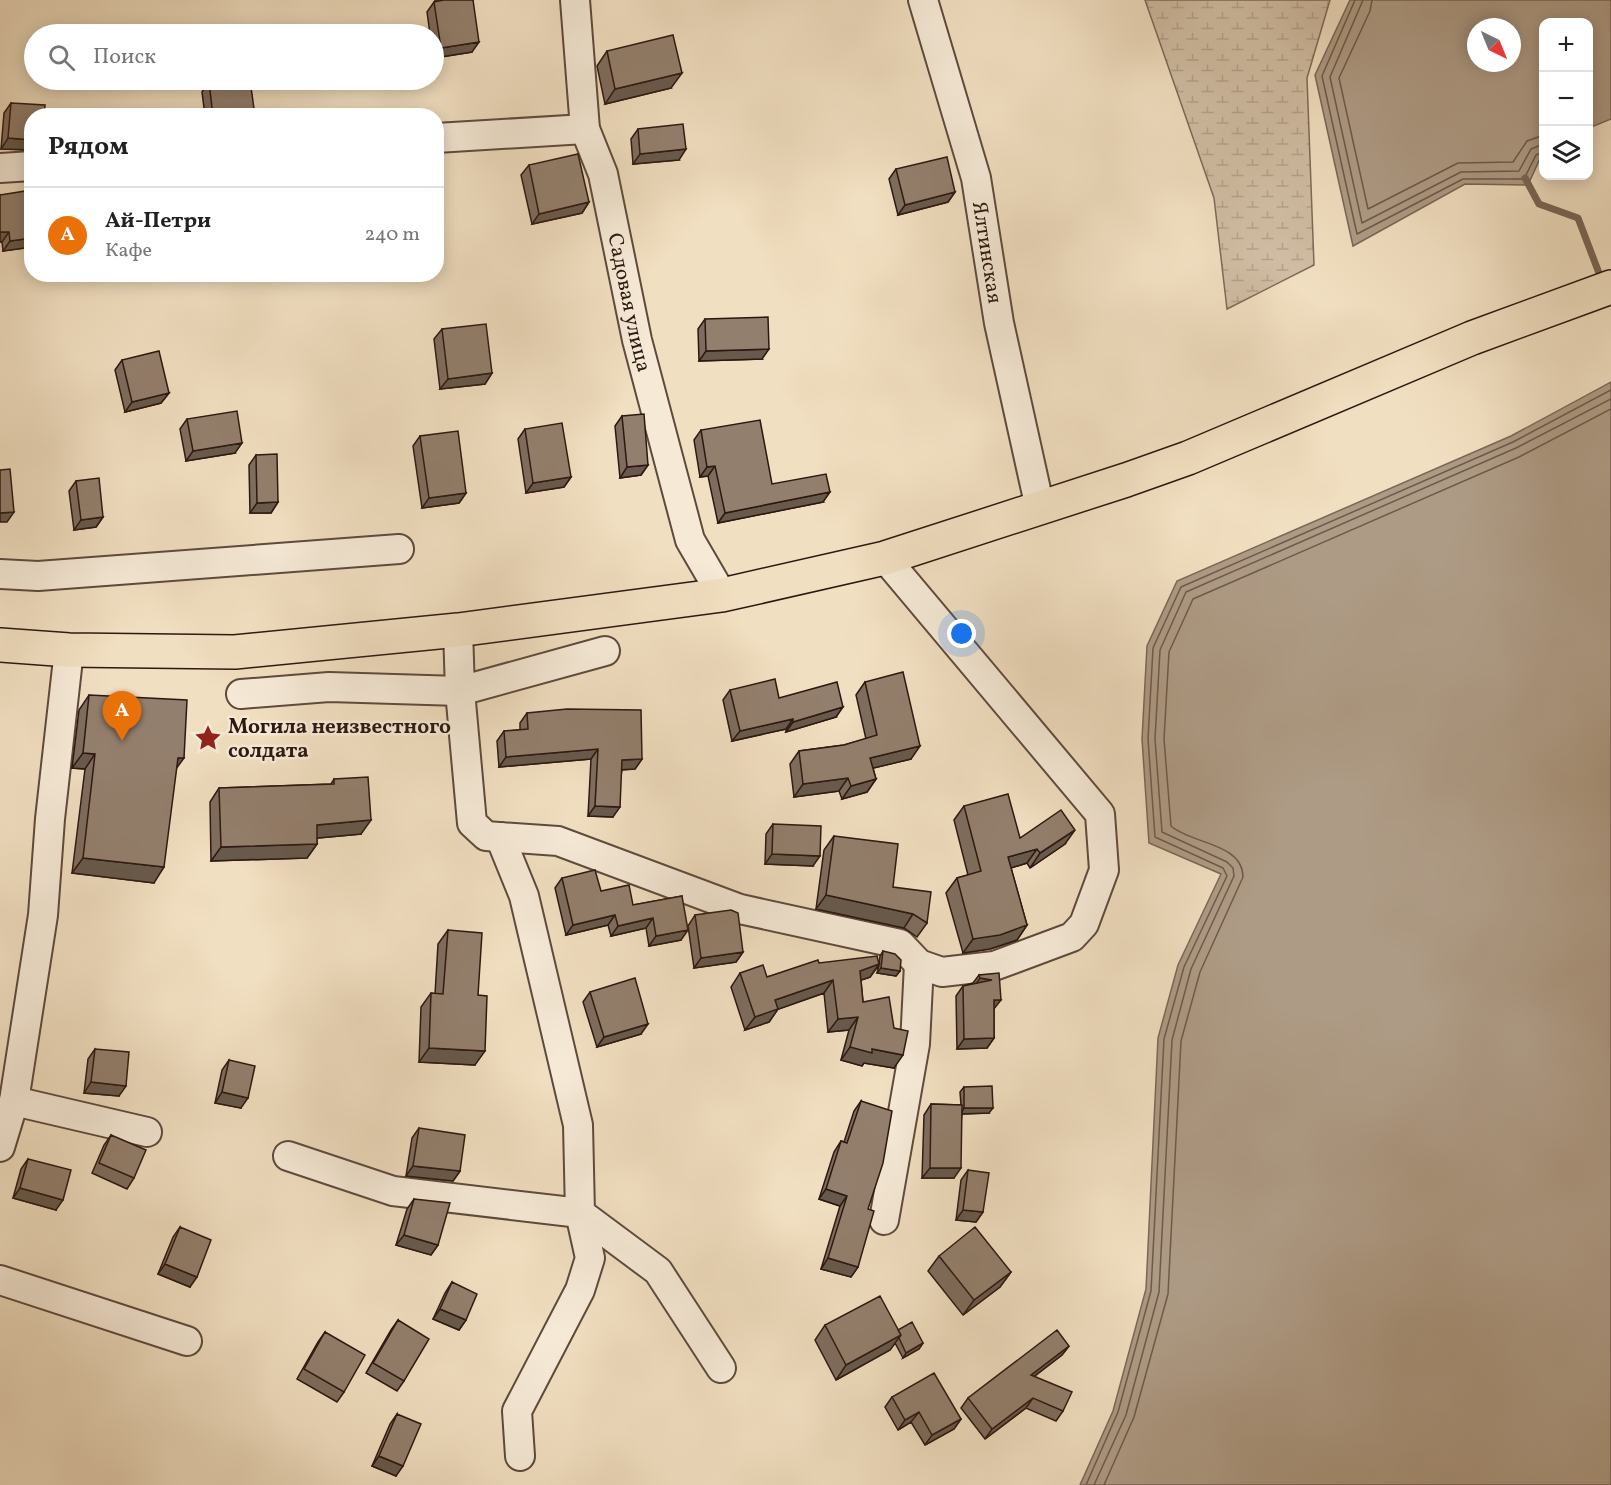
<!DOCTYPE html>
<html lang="ru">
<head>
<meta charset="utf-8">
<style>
	:root { --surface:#fff; --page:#f6f6f6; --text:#222; --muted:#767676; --line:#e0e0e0; --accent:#7c3aed }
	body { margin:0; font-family:Vollkorn,serif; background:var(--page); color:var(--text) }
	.controls { position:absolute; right:18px; top:18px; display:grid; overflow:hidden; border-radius:12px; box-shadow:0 3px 15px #0003 }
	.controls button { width:54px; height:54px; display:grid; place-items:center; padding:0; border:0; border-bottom:2px solid var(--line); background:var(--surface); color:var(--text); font:30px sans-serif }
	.compass { position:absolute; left:1467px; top:18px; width:54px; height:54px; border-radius:50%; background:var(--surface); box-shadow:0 3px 15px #0003; rotate:137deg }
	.you { position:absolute; left:962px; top:634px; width:21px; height:21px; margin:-15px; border:4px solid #fff; border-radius:50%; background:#1a73e8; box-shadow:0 0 0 9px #1a73e833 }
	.badge { display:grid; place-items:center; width:39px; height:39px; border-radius:50%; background:var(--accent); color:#fff; font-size:20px; font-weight:700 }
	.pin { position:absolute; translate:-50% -50px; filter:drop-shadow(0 2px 3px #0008) }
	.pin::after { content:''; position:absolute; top:32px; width:21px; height:18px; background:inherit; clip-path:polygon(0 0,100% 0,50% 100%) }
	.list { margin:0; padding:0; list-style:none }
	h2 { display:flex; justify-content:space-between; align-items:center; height:78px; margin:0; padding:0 24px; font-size:26px }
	h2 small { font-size:20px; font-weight:400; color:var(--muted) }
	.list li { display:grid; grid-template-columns:39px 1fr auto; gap:18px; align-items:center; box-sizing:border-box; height:96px; padding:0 24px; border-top:2px solid var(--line) }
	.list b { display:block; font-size:22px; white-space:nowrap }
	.list p { margin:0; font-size:20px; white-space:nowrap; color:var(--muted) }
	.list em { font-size:20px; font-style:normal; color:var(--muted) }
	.icon { flex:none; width:33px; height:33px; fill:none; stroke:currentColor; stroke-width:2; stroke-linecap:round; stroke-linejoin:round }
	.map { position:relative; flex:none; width:1611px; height:1485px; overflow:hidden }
	.search { position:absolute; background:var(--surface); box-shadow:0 3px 15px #0003; left:24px; top:24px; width:420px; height:66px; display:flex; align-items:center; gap:15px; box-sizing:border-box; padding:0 21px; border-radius:33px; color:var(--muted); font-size:22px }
	.panel { position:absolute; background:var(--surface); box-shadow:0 3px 15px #0003; left:24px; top:108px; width:420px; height:174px; border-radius:24px }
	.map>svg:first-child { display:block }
</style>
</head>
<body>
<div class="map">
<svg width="1611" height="1485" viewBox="0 0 1611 1485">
	<defs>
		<pattern id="wetland-marsh" width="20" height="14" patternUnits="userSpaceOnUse" patternTransform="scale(1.5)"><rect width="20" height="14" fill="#d0bda3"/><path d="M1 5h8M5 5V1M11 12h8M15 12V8" fill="none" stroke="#b3a28b"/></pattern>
	</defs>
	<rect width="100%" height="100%" fill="#f1dfc1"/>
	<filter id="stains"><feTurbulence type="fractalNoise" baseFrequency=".00333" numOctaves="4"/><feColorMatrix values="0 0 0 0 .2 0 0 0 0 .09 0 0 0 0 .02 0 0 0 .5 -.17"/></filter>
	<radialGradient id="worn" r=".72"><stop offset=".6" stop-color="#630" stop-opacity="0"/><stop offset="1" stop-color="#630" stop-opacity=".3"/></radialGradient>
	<!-- wetland -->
	<path fill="url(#wetland-marsh)" stroke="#7e6a5a" stroke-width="1.5" d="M1145,0H1330L1307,78L1314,265L1227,309L1214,198Z"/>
	<!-- water -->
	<path fill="#ae9b85" stroke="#7a6757" stroke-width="1.5" fill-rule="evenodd" d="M1350,0H1611V119L1589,128L1588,22H1544L1543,152L1528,185L1465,184L1353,246L1315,75ZM1476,27H1512V63H1476Z
		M1611,382V1485H1080L1113,1411L1146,1289L1158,1038L1178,965L1221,874L1149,843L1142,739L1147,646L1177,581L1511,436Z"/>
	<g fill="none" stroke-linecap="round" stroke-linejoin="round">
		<!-- shore -->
		<path stroke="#6e5a4b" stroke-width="1.5" d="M1355,0L1322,76L1357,234L1463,179H1524L1536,155L1544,152
			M1363,0L1330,77L1362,223L1461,172L1519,171L1531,149L1544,144
			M1372,0L1370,11L1339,78L1368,209L1458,163L1513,162L1527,141L1544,135
			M1086,1485L1118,1412L1151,1291L1164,1039L1184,967L1227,876L1223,868L1155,837L1148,739L1153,648L1181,587L1513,442L1611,390
			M1094,1485L1126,1415L1159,1292L1172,1040L1191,969L1234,876L1233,868L1227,862L1162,832L1155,739L1160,650L1186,592L1516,448L1611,399
			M1104,1485L1134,1417L1168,1294L1181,1041L1200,972L1243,877C1243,843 1191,844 1171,826L1164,739L1169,652L1193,599L1519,457L1611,409"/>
		<!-- stream -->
		<path stroke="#7a6757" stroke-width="7" d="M1525,178L1539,204L1578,218L1602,281"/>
		<defs>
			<g id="minor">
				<path id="s1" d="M575,0L585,129L603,174L637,340L690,540L722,595"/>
				<path id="s2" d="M923,0L976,178L999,323L1040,508"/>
				<path d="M436,138L585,129"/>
				<path d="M0,168L32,166"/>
				<path d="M0,574L38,576L399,549"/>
				<path d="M458,630L460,691L472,823L486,836L558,841L740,909L900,944L919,964L942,972L994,966L1072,937L1084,924L1104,870L1100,814L885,558"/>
				<path d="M241,694L329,687L460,691L605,651"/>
				<path d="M500,837L524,896L578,1125L580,1213L590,1258L580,1290L517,1411L520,1456"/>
				<path d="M14,1101L147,1132"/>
				<path d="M0,1147L14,1101L43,915L50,819L69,650"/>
				<path d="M288,1156L393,1191L580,1213L658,1271L721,1368"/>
				<path d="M884,1220L915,1044L919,964"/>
				<path d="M0,1280L187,1341"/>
			</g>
			<path id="major" d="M0,645L69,650L235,652L458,630L722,595L885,558L1126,480L1188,458L1472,338L1611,287"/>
		</defs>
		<!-- minor casing -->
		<use href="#minor" stroke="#5e4a3d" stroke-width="32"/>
		<!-- major casing -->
		<use href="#major" stroke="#2d1811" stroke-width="36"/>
		<!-- minor -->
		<use href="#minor" stroke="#f6ead7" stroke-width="28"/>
		<!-- major -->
		<use href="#major" stroke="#f1dfc1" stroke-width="33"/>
	</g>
	<!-- wall -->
	<path fill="#7e6d5e" stroke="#2d1811" stroke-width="1.5" d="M435,0H473L472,52L434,58V34H430L427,12L434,2H435Z
		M607,51L671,88L605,104L597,66Z
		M209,82L255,116H205L202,92Z
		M11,103L32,116V150L1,149L4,113Z
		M638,129L679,160L633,164L631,139Z
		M529,165L589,202L582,213L532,224L521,175Z
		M896,169L955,192L948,202L898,215L889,179Z
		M0,195L32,247L3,251L2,242H0Z
		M705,319L762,359L699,361L698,329Z
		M442,329L492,373L485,384L440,389L434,339Z
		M122,360L169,393L161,403L125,412L115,370Z
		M622,416L648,465L641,475L620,478L615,426Z
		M187,419L235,453L186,461L180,429Z
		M525,429L571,477L564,487L526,493L518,439Z
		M701,430L772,484L823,502L718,523L708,476L700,477L694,440Z
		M420,436L466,493L459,503L422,508L413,446Z
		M256,455L278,502L271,513H250L249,465Z
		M76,481L103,517L96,527L74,530L69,491Z
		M865,682L911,759L873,768L876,779L867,792L842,799L839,791L794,797L790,764L799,751L844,745L866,739L856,695Z
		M730,690L779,698L836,717L786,732V729L732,741L723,700Z
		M89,695L176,769L154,883L72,873L85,769L72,768L79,710Z
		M527,713L642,759L635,769L622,770L613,817L588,816L591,759L499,767L497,741L504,731L520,730V723Z
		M334,779L361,834L317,838V844L307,858L211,861L210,802L219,788L331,784Z
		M964,806L1020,838L1065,844L1030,868L1027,863L1011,868L1027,925L1017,940L990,949L963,953L946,893L957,878L968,875L954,820Z
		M773,824L813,866L765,864L766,834Z
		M834,836L927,923L917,937L904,928L816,909L824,850Z
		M562,878L601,891L633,905L682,896L681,940L649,946L646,928L611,936L608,925L566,935L555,888Z
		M695,915L743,952L736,962L694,968L688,926Z
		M448,930L478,995L475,1065L419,1062L421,1007L431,993L435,994L438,944Z
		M883,951L900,971L896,976L877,973L879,965L870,977L861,980L863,1002L894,1068L864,1063L862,1066L841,1060L849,1030L828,1032L824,993L778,1009L769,1022L745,1030L731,987L740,973L767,977L819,963L879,964L880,956Z
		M979,975L994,1009V1038L987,1048L957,1049L956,996L963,986L973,983Z
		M590,992L641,1034L597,1047L583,1002Z
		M95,1049L119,1096L84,1093L88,1059Z
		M229,1060L241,1108L215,1103L222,1070Z
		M964,1087L989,1113L962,1114L954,1178H922L924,1115L931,1104L961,1105L960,1092Z
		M861,1101L868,1209L858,1267L851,1277L821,1269L840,1206L819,1199L834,1152L841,1141L844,1142L854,1111Z
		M419,1128L460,1171L453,1181L406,1176L412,1138Z
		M111,1135L134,1178L127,1189L92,1173L104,1145Z
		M28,1159L56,1210L13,1198L21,1169Z
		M968,1170L983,1212L976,1222L956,1220L961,1180Z
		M414,1199L438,1245L431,1255L396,1245L407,1209Z
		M180,1227L190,1287L158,1274L173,1237Z
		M939,1256L1011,1272L1000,1287L963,1315L928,1271Z
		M452,1282L466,1320L459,1330L433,1319L445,1293Z
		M398,1320L404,1381L397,1391L366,1373L391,1330Z
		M825,1325L898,1330L923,1343L919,1349L903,1358L895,1343L890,1350L836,1380L815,1340Z
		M325,1332L344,1392L337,1402L297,1379L318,1342Z
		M1069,1346L1062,1355L1035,1376L1063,1411L1056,1421L1026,1408L985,1439L961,1408L968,1398Z
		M892,1397L961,1419L954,1429L925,1445L911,1422L898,1430L885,1407Z
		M397,1414L396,1476L372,1466L390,1424Z"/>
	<!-- shaded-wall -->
	<path fill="#67594c" stroke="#2d1811" stroke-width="1.5" d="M479,42L472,52L434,58L441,48Z
		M682,73L671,88L605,104L615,89Z
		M8,138L32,140V150L1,149Z
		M686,149L679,160L633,164L640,154Z
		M955,192L948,202L898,215L905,205Z
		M589,202L582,213L532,224L539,214Z
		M0,232H9L2,242H0Z
		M32,238V247L3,251L10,241Z
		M769,349L762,359L699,361L706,351Z
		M492,373L485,384L440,389L448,379Z
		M169,393L161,403L125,412L132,402Z
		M242,443L235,453L186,461L193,451Z
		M648,465L641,475L620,478L627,467Z
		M715,466L708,476L700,477L707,467Z
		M571,477L564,487L526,493L533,483Z
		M830,492L823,502L718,523L725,513Z
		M466,493L459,503L422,508L429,498Z
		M278,502L271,513H250L257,503Z
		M14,512L7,522H0V513Z
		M103,517L96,527L74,530L81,520Z
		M843,707L836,717L786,732L793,722Z
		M793,719L786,729L732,741L740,731Z
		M920,746L911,759L861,771L870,758Z
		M598,749L591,759L499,767L506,757Z
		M83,753L95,754L85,769L72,768Z
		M178,758H184L173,773Z
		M642,759L635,769L615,770L622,760Z
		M848,778L839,791L794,797L803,784Z
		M876,779L867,792L842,799L851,786Z
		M595,806L620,807L613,817L588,816Z
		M371,820L361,834L307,839L317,825Z
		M1075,830L1065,844L1030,868L1040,853Z
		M317,844L307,858L211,861L221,847Z
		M1037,849L1027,863L998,872L1008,857Z
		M772,854L820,856L813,866L765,864Z
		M83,858L164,867L154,883L72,873Z
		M826,895L913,914L904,928L816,909Z
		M615,915L608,925L566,935L573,925Z
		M653,918L646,928L611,936L618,926Z
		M1027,925L1017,940L990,949L963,953L973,939Z
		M688,930L681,940L649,946L656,936Z
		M743,952L736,962L694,968L701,958Z
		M879,964L870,977L850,984L860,971Z
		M881,968L900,971L896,976L877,973Z
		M980,978L992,980L973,988Z
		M833,980L824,993L776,1010L778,1009L769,1022L745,1030L755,1017L775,1000Z
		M994,1000H1001L993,1010Z
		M858,1017L849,1030L828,1032L838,1019Z
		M648,1024L641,1034L597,1047L604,1037Z
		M994,1038L987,1048L957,1049L964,1039Z
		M850,1047L872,1049L903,1055L894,1068L864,1063L862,1066L841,1060Z
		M429,1048L485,1051L475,1065L419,1062Z
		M91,1082L126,1086L119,1096L84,1093Z
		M222,1092L248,1098L241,1108L215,1103Z
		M964,1108H993L989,1113L961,1114Z
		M413,1166L460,1171L453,1181L406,1176Z
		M930,1168H961L954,1178H922Z
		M20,1188L63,1200L56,1210L13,1198Z
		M826,1189L847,1196L840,1206L819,1199Z
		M963,1210L983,1212L976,1222L956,1220Z
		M404,1235L438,1245L431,1255L396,1245Z
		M828,1258L858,1267L851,1277L821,1269Z
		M165,1264L197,1277L190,1287L158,1274Z
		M1011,1272L1000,1287L963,1315L974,1300Z
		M440,1309L466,1320L459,1330L433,1319Z
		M901,1335L890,1350L836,1380L846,1365Z
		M923,1343L919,1349L903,1358L906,1353Z
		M1069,1346L1062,1355L1024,1384L1031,1375Z
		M1033,1398L1026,1408L985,1439L992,1429Z
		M919,1412L911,1422L898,1430L905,1420Z
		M961,1419L954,1429L925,1445L932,1435Z
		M379,1456L403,1466L396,1476L372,1466Z"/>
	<!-- building -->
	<path fill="#937f6d" stroke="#2d1811" stroke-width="1.5" d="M444,0H473L479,42L441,48L434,2Z
		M673,35L682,73L615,89L607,51Z
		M227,80H250L255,116H213L209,82Z
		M11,103L45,105L44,116H32V140L8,138Z
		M683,124L686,149L640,154L638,129Z
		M578,154L589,202L539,214L529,165Z
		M947,157L955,192L905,205L896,169Z
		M32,190V238L10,241L9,232H0V195Z
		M768,317L769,349L706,351L705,319Z
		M486,324L492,373L448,379L442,329Z
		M159,351L169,393L132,402L122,360Z
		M237,411L242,443L193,451L187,419Z
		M644,414L648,465L627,467L622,416Z
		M760,420L772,484L826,474L830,492L725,513L715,466L707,467L701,430Z
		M562,423L571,477L533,483L525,429Z
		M458,431L466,493L429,498L420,436Z
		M277,454L278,502L257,503L256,455Z
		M10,469L14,512L0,513V470Z
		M99,478L103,517L81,520L76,481Z
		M903,672L920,746L870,758L876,779L851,786L848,778L803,784L799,751L844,745L877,735L865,682Z
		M775,679L779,698L837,682L843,707L793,722V719L740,731L730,690Z
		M89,695L187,700L184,758H178L164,867L83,858L95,754L83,753Z
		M567,709L641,710L642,759L622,760L620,807L595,806L598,749L506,757L504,731L528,729L527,713Z
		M368,777L371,820L317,825V844L221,847L219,788L334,784V779Z
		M1008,794L1020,838L1061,810L1075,830L1040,853L1037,849L1008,857L1027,925L1000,935L973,939L957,878L981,871L964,806Z
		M773,824L821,826L820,856L772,854Z
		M834,836L898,844L893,887L931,892L927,923L913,914L826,895Z
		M595,870L601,891L629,885L633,905L682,896L688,930L656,936L653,918L618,926L615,915L573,925L562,878Z
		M731,910L738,913L743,952L701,958L695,915Z
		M448,930L482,933L478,995L487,996L485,1051L429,1048L431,993L443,994Z
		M883,951L895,954L901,960L900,971L881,968Z
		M877,956L879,964L860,971L863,1002L889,997L894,1028L908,1031L903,1055L872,1049V1053L850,1047L858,1017L838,1019L833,980L775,1000L778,1009L755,1017L740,973L763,965L767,977L818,960L819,963Z
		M999,973L1001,1000H994V1038L964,1039L963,986L992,980L980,978L979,975Z
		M635,978L648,1024L604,1037L590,992Z
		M95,1049L129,1052L126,1086L91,1082Z
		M229,1060L255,1066L248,1098L222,1092Z
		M992,1086L993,1108H964V1087Z
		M861,1101L892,1111L883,1163L868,1209L874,1211L858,1267L828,1258L847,1196L826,1189L841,1141L847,1143Z
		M931,1104L962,1105L961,1168H930Z
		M419,1128L465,1135L460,1171L413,1166Z
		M111,1135L146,1150L134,1178L99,1163Z
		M28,1159L71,1170L63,1200L20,1188Z
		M968,1170L989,1173L983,1212L963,1210Z
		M414,1199L450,1203L438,1245L404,1235Z
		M180,1227L211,1240L197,1277L165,1264Z
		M975,1227L1011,1272L974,1300L939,1256Z
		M452,1282L477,1294L466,1320L440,1309Z
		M880,1296L901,1335L846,1365L825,1325Z
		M398,1320L429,1339L404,1381L373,1363Z
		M912,1322L923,1343L906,1353L899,1338L901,1335L898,1330Z
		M1057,1330L1069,1346L1031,1375L1072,1392L1063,1411L1033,1398L992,1429L968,1398Z
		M325,1332L365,1355L344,1392L304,1369Z
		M934,1373L961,1419L932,1435L919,1412L905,1420L892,1397Z
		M397,1414L421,1424L403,1466L379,1456Z"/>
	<!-- icons -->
	<defs>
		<symbol id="sight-bare" viewBox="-9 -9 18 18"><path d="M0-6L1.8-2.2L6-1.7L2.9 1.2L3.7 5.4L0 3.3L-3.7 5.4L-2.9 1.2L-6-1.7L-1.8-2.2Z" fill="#8f2418" stroke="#f6ead7" stroke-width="2.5" paint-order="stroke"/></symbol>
	</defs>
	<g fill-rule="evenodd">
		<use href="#sight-bare" x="189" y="719" width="38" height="38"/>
	</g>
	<g text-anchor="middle" stroke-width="5" stroke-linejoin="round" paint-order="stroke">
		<!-- street labels -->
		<g font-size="21" fill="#2d1811" stroke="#f6ead7">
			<text dy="7" stroke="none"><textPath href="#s2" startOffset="261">Ялтинская</textPath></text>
			<text dy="7" stroke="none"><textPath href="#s1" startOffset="309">Садовая улица</textPath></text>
		</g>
		<!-- poi labels -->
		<g font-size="21" font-weight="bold" fill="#2d1811" stroke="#f6ead7" text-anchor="start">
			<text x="228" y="733">Могила неизвестного<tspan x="228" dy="24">солдата</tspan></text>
		</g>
	</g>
	<rect width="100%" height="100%" filter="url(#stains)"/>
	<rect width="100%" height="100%" fill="url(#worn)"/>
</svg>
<div class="controls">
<button>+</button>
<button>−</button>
<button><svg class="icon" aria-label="layers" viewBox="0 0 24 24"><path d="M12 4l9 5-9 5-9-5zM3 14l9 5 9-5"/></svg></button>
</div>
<svg class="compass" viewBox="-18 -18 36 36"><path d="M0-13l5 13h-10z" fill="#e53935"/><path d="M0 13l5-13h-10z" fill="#767676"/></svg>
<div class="you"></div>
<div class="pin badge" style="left:122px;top:741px;background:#e8710a">A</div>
<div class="search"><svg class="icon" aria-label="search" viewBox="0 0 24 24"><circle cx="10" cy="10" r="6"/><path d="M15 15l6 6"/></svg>Поиск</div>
<section class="panel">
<h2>Рядом<small></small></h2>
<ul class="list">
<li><span class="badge" style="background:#e8710a">A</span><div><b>Ай-Петри</b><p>Кафе</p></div><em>240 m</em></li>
</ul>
</section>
</div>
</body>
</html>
